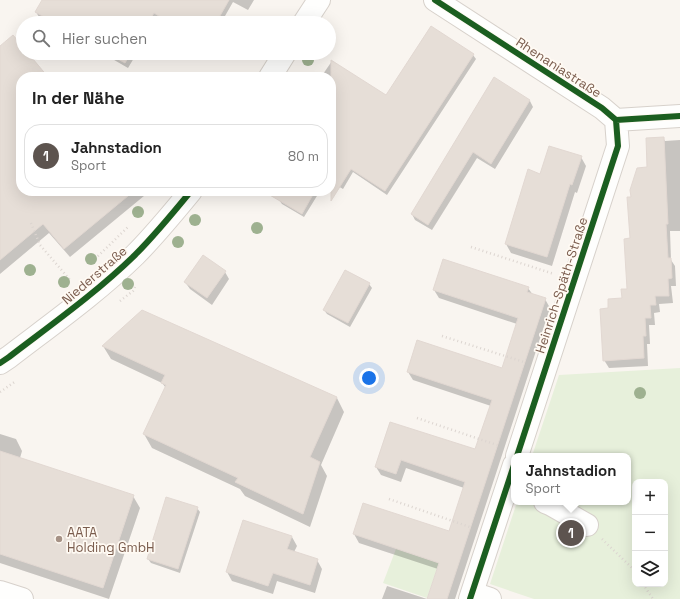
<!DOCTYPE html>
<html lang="de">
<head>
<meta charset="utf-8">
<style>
	:root { --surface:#fff; --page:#f6f6f6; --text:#222; --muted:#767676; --line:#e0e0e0; --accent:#5d544f }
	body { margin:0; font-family:"Space Grotesk",sans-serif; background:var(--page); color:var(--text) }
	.controls { position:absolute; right:12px; bottom:12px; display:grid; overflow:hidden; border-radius:8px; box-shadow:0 4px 16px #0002 }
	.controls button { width:36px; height:36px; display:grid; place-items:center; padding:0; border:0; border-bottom:1px solid var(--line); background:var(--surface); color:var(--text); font:20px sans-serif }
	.you { position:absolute; left:369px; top:378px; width:14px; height:14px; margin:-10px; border:3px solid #fff; border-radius:50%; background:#1a73e8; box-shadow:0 0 0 6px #1a73e833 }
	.badge { display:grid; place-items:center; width:26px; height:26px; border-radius:50%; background:var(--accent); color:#fff; font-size:13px; font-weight:700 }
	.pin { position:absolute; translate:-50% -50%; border:2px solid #fff; box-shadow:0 1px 4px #0006 }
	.popup { position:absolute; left:511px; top:453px; width:120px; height:52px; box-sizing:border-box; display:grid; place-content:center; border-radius:8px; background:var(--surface); filter:drop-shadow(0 1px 3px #0005); font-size:13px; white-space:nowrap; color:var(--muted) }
	.popup b { font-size:15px; color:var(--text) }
	.popup::after { content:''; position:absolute; left:50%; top:100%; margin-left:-8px; border:8px solid transparent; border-top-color:var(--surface) }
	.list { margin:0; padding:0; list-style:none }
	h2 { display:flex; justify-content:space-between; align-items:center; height:52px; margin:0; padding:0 16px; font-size:17px }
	h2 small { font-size:13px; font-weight:400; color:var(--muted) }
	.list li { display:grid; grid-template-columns:26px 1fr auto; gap:12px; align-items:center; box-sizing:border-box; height:64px; margin:0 8px 8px; padding:0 8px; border:1px solid var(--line); border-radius:16px }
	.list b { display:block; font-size:15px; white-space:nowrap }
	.list p { margin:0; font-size:13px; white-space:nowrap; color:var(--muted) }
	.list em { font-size:13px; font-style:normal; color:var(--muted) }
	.icon { flex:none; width:22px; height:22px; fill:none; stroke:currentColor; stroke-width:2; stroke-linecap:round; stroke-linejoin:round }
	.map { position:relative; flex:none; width:680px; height:599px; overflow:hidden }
	.search { position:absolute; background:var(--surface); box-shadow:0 4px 16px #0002; left:16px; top:16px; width:320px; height:44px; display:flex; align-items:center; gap:10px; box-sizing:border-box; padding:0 14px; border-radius:22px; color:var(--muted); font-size:15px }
	.panel { position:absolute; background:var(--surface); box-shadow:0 4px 16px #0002; left:16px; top:72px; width:320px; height:124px; border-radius:16px }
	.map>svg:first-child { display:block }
</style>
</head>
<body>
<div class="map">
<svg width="680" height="599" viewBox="0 0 680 599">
	<rect width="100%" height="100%" fill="#f9f5f0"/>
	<!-- green -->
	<path fill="#e7f0db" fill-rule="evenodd" d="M680,368V599H534L490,584L517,502H628V456H532L559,375ZM635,482H665V584H635Z
		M396,549L439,563L427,598L383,583Z"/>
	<!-- shadow -->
	<path fill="#0003" d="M43,0H254L248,10L233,2L221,23H165L157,18L154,23H50L39,17L36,12Z
		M0,47L23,49V53H27L46,77H21V191H150L70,257L49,233L0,274Z
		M102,53H137L128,68Z
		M473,55L476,59L387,195L353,172L343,189L331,182V77H321L332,61L386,97Z
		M495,79L530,101L533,107L495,169L477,158L432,230L415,220L412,214Z
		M663,138L665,141L680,140V231H670L671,260L675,266L676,286H671L673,303L659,304L660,312L654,313L655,325H649L650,344H647L648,366L609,368L604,360L609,309L623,299L628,290L632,198Z
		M581,157L586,166L577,193L575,192L552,266L511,253L506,244L541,175Z
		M284,191H320L304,217L282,204L279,200Z
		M225,272L229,279L212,305L190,289L185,282Z
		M369,284L372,288L350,327L327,314L324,310Z
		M528,288L533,295L545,299L550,308L455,599H428L438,569L359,543L354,534L364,504L449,532L464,488L406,468L401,482L381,475L376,467L390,423L476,450L491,406L413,380L408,372L503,369L517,324L439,298L434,290Z
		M103,346L337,398L344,412L321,465L327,476L310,527L245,496L240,489L152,448L144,434L166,388L162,383L111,359Z
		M0,434L16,439L22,451L20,458L133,496L140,508L109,599L0,563Z
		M197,508L200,512L180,573L151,563L148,559Z
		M244,521L292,537L297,546L294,552L317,560L322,569L315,593L277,581L273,594L232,581L227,572Z
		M387,586L427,599H382Z"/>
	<!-- building -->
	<path fill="#e6ded7" stroke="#e2d8d2" d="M42,0H229L216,23H170L154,13L148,23H55L35,12Z
		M431,26L474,54L385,191L351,169L331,201V60L386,95Z
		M13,35L23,47V53H28L48,77H21V191H134L64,249L43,224L0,260V46Z
		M107,53H131L125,63Z
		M494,77L530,100L491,164L473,152L428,225L411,214Z
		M664,137L668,224H666L668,258H671L672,278L668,279L669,296H655L656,305H650L651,318H645L646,336H643L644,358L603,361L600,309L608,308V299L622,298L621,289H627L624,239L630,238L627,197H631L630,190L637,168L647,167L646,138Z
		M549,146L582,156L572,185L570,184L547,257L505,244L528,169L540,174Z
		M263,191H315L302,214Z
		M203,255L226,271L207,298L184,282Z
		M443,259L529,287L527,292L546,298L447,599H427L439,563L353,534L363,503L449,531L465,482L401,460L396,474L375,467L390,422L475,449L492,400L407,372L417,340L502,368L518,318L433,290Z
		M345,270L370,283L348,323L323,310Z
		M142,310L337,397L310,457L320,462L303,514L235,482L238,478L143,434L166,385L161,383L165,375L102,346Z
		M0,451L134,495L103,588L0,554Z
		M166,497L198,507L178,569L147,559Z
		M243,520L292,536L287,549L318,559L310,585L273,573L268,586L226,572Z"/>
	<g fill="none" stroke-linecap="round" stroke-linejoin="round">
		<defs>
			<path id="minor" d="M435,0L602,108L616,120L680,116
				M304,23L319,0
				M270,77L285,53
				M0,363L9,357C52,324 96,293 135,255C155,235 173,213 191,191
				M517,456L618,146L616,120
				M545,502L550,504L587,525
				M0,592L22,599
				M472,593L490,599
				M470,599L514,465"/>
		</defs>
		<!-- minor casing -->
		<use href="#minor" stroke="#d7d1cb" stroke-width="24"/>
		<!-- path -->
		<path stroke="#dcd5d0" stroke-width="2.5" stroke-dasharray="1 3" stroke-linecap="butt" d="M31,223L40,245L71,281
			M471,247L554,274
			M95,259L129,226
			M120,301L133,291L135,287
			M442,336L524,362
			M0,392L16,381
			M417,418L497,445
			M389,499L470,527
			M602,539L631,567L635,573
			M643,584L653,599"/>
		<!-- minor -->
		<use href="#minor" stroke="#fefefd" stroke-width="22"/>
		<defs>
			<path id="cycleway" d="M435,0L602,108L616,120L680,116
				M0,363L9,357C52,324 96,293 135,255C155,235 173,213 191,191
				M517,456L618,146L616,120
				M470,599L514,465"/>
		</defs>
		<!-- cycleway casing -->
		<use href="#cycleway" stroke="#fffaf3" stroke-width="8"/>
		<!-- cycleway -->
		<use href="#cycleway" stroke="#1b5e20" stroke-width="6"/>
	</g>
	<!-- trees -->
	<g fill="#9eb190">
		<circle cx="308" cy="60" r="6"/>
		<circle cx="138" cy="212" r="6"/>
		<circle cx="195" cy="220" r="6"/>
		<circle cx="257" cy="228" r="6"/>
		<circle cx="178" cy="242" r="6"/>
		<circle cx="91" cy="259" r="6"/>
		<circle cx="30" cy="270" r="6"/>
		<circle cx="64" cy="282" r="6"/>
		<circle cx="128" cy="284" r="6"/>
		<circle cx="640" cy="393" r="6"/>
	</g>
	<!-- markers -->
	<circle fill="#a69286" stroke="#fffaf3" stroke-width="1.5" cx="59" cy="539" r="4"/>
	<g text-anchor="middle" stroke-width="3.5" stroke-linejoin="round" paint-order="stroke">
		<!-- street labels -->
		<g font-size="13" fill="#7a5c4d" stroke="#fffaf3">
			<text transform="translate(559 67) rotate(33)" y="5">Rhenaniastraße</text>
			<text transform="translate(94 275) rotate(-41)" y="5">Niederstraße</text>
			<text transform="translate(561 285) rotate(-72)" y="5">Heinrich-Späth-Straße</text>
		</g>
		<!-- poi labels -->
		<g font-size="13" fill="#7a5c4d" stroke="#fffaf3" text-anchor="start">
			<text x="67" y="537">AATA<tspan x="67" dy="15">Holding GmbH</tspan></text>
		</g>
	</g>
</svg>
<div class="controls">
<button>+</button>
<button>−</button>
<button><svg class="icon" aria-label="layers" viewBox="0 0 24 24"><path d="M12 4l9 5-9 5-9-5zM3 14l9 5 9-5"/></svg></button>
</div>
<div class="you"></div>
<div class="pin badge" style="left:571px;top:533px">1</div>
<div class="popup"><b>Jahnstadion</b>Sport</div>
<div class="search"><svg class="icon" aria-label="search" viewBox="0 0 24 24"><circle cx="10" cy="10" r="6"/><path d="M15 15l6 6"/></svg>Hier suchen</div>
<section class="panel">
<h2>In der Nähe<small></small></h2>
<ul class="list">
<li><span class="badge">1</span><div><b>Jahnstadion</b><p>Sport</p></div><em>80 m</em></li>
</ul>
</section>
</div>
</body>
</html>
